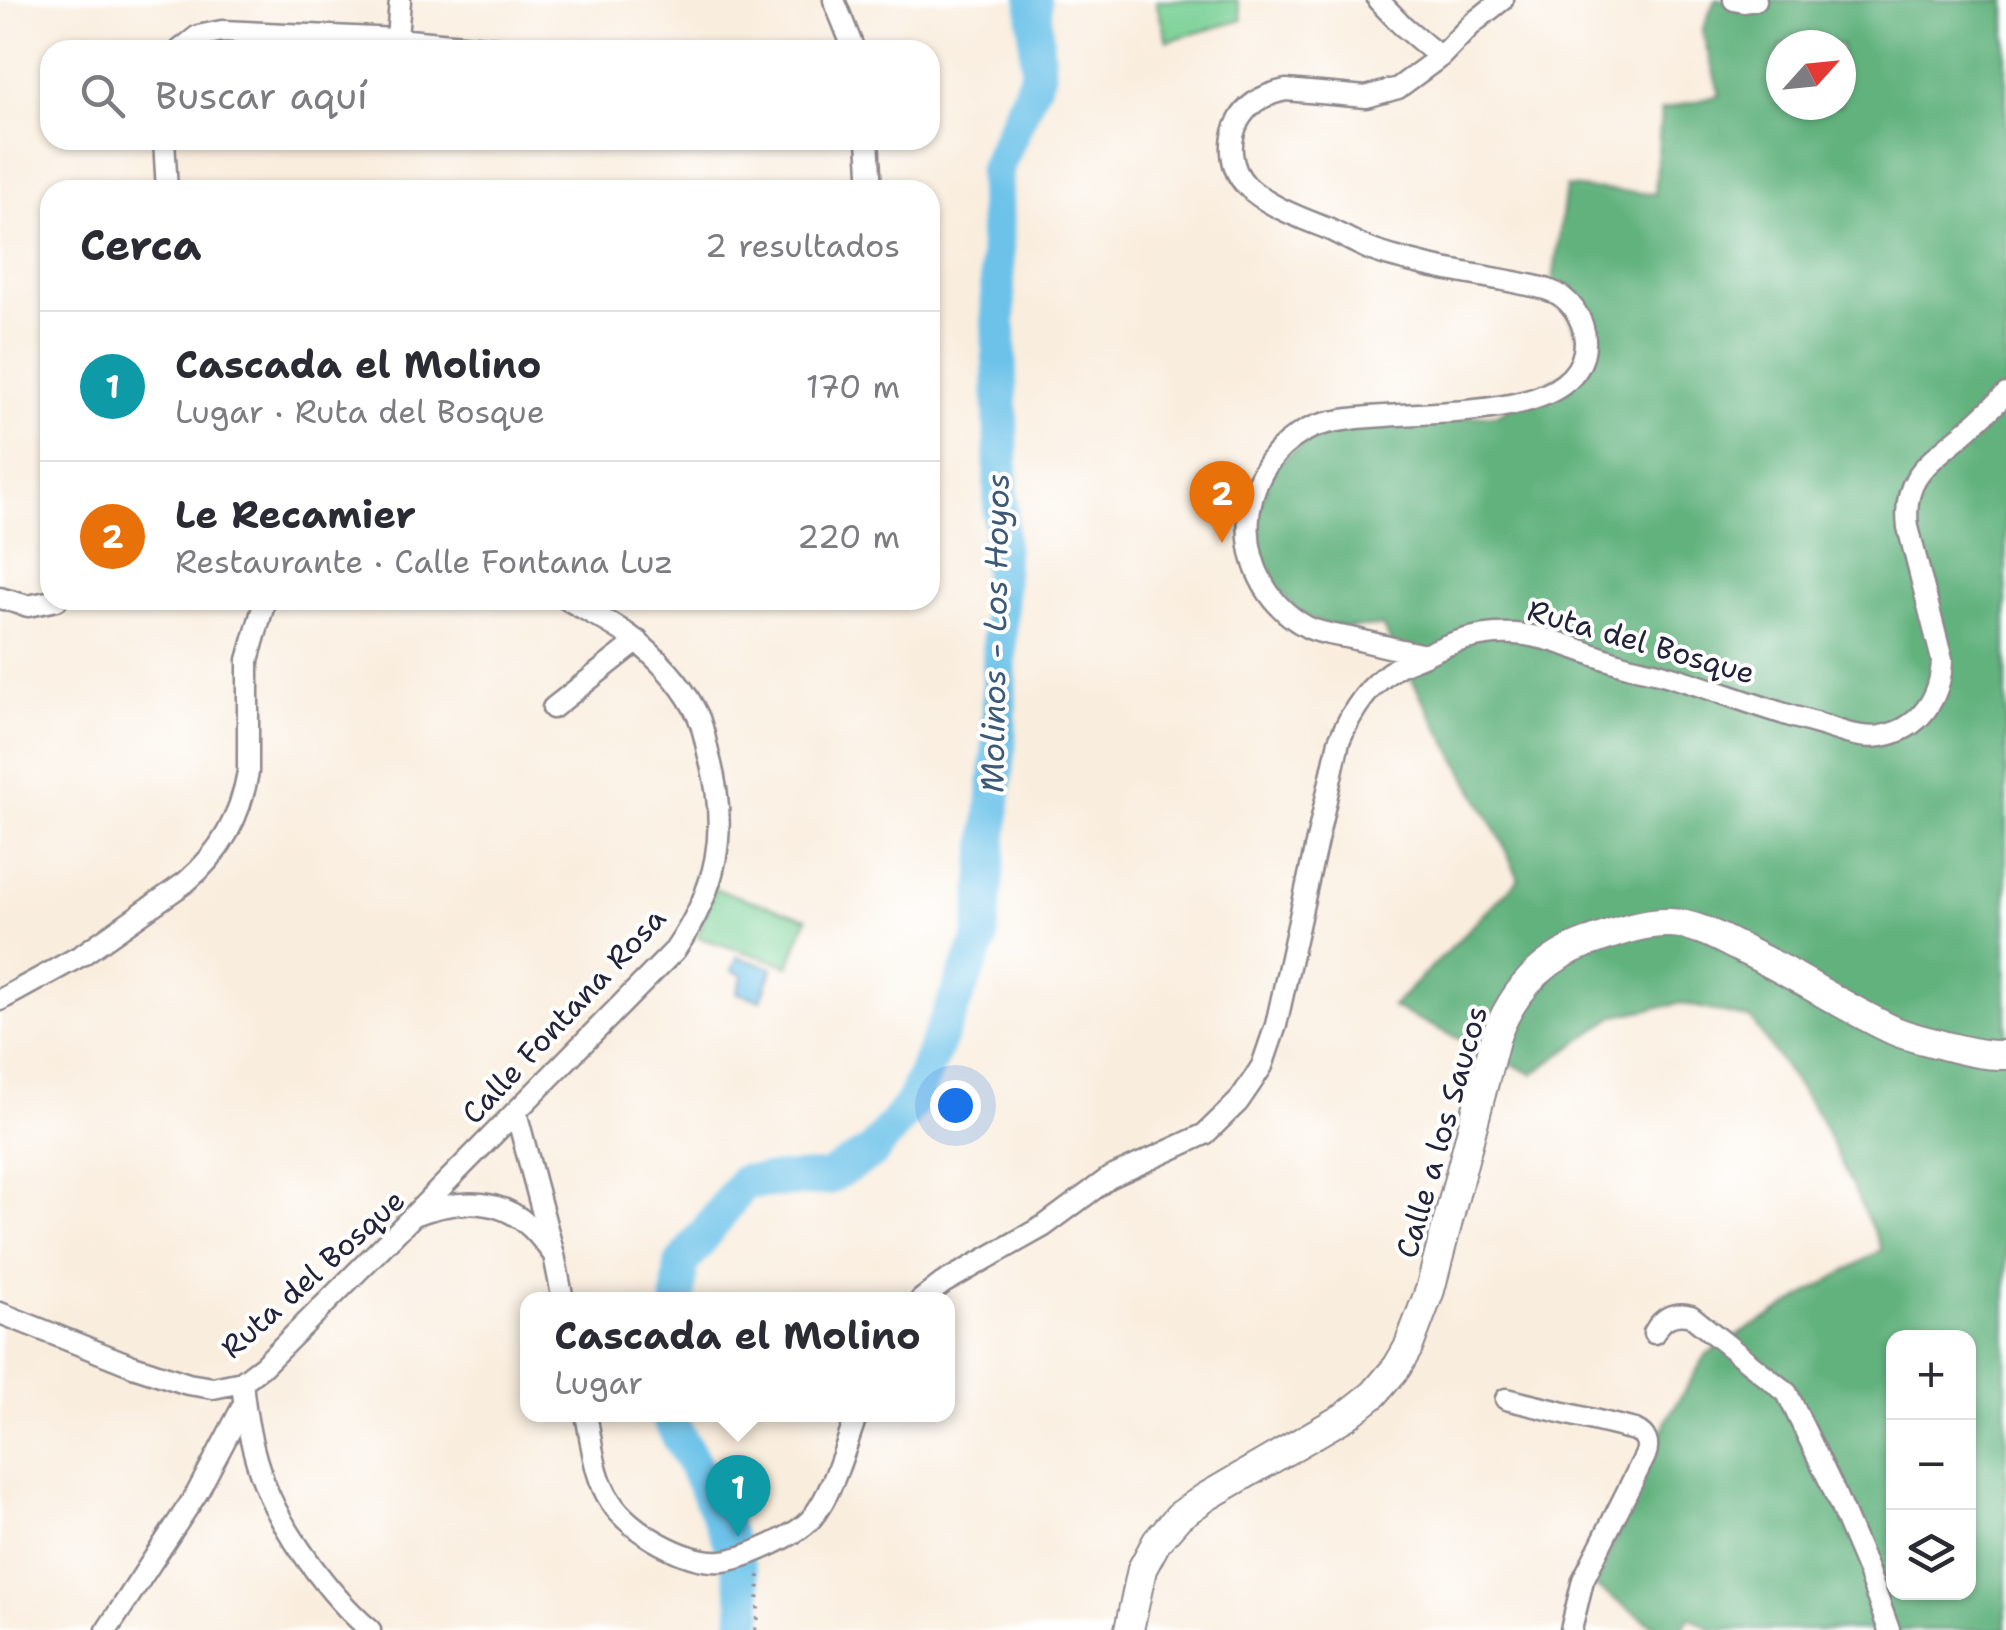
<!DOCTYPE html>
<html lang="es">
<head>
<meta charset="utf-8">
<style>
	:root { --surface:#fff; --page:#f7f7f7; --text:#2b2b33; --muted:#7c7c81; --line:#e1e1e2; --accent:#1f6fb2 }
	body { margin:0; font-family:"Shantell Sans",sans-serif; background:var(--page); color:var(--text) }
	.controls { position:absolute; right:30px; bottom:30px; display:grid; overflow:hidden; border-radius:20px; box-shadow:0 2px 8px #0004 }
	.controls button { width:90px; height:90px; display:grid; place-items:center; padding:0; border:0; border-bottom:2px solid var(--line); background:var(--surface); color:var(--text); font:50px sans-serif }
	.compass { position:absolute; left:1766px; top:30px; width:90px; height:90px; border-radius:50%; background:var(--surface); box-shadow:0 2px 8px #0004; rotate:63deg }
	.you { position:absolute; left:955px; top:1105px; width:35px; height:35px; margin:-25px; border:8px solid #fff; border-radius:50%; background:#1a73e8; box-shadow:0 0 0 15px #1a73e833 }
	.badge { display:grid; place-items:center; width:65px; height:65px; border-radius:50%; background:var(--accent); color:#fff; font-size:32px; font-weight:700 }
	.pin { position:absolute; translate:-50% -82px; filter:drop-shadow(0 2px 5px #0008) }
	.pin::after { content:''; position:absolute; top:52px; width:35px; height:30px; background:inherit; clip-path:polygon(0 0,100% 0,50% 100%) }
	.popup { position:absolute; left:520px; top:1292px; width:435px; height:130px; box-sizing:border-box; display:grid; place-content:center; border-radius:20px; background:var(--surface); filter:drop-shadow(0 2px 8px #0005); font-size:32px; white-space:nowrap; color:var(--muted) }
	.popup b { font-size:38px; color:var(--text) }
	.popup::after { content:''; position:absolute; left:50%; top:100%; margin-left:-20px; border:20px solid transparent; border-top-color:var(--surface) }
	.list { margin:0; padding:0; list-style:none }
	h2 { display:flex; justify-content:space-between; align-items:center; height:130px; margin:0; padding:0 40px; font-size:42px }
	h2 small { font-size:32px; font-weight:400; color:var(--muted) }
	.list li { display:grid; grid-template-columns:65px 1fr auto; gap:30px; align-items:center; box-sizing:border-box; height:150px; padding:0 40px; border-top:2px solid var(--line) }
	.list b { display:block; font-size:38px; white-space:nowrap }
	.list p { margin:0; font-size:32px; white-space:nowrap; color:var(--muted) }
	.list em { font-size:32px; font-style:normal; color:var(--muted) }
	.icon { flex:none; width:55px; height:55px; fill:none; stroke:currentColor; stroke-width:2; stroke-linecap:round; stroke-linejoin:round }
	.map { position:relative; flex:none; width:2006px; height:1630px; overflow:hidden }
	.search { position:absolute; background:var(--surface); box-shadow:0 2px 8px #0004; left:40px; top:40px; width:900px; height:110px; display:flex; align-items:center; gap:25px; box-sizing:border-box; padding:0 35px; border-radius:30px; color:var(--muted); font-size:38px }
	.panel { position:absolute; background:var(--surface); box-shadow:0 2px 8px #0004; left:40px; top:180px; width:900px; height:430px; border-radius:30px }
	.map>svg:first-child { display:block }
</style>
</head>
<body>
<div class="map">
<svg width="2006" height="1630" viewBox="0 0 2006 1630">
	<rect width="100%" height="100%" fill="#fff"/>
	<filter id="ink" filterUnits="userSpaceOnUse"><feTurbulence type="fractalNoise" baseFrequency=".01" numOctaves="2"/><feDisplacementMap in="SourceGraphic" scale="20" xChannelSelector="R" yChannelSelector="G"/><feConvolveMatrix kernelMatrix="1 2 1 2 8 2 1 2 1" color-interpolation-filters="sRGB"/></filter>
	<filter id="wash" filterUnits="userSpaceOnUse"><feTurbulence type="fractalNoise" baseFrequency=".0048" numOctaves="4" result="noise"/><feDisplacementMap in="SourceGraphic" scale="40" xChannelSelector="R" yChannelSelector="G"/><feGaussianBlur stdDeviation="2.25" result="paint"/><feColorMatrix in="noise" values="0 0 0 0 0 0 0 0 0 0 0 0 0 0 0 0 0 1.4 0 .05"/><feComposite in="paint" operator="in"/></filter>
	<g filter="url(#wash)">
		<rect width="100%" height="100%" fill="#f9eddd"/>
		<!-- green -->
		<path fill="#79d095" stroke="#4e7968" stroke-width="2.5" d="M1160,0H1237L1242,20L1167,41L1156,1Z
			M715,889L807,918L789,966L697,937Z"/>
		<!-- forest -->
		<path fill="#62b27e" stroke="#426a5c" stroke-width="2.5" fill-rule="evenodd" d="M1715,0H2006V1630H1712L1690,1617L1681,1630H1660L1595,1586L1667,1419L1707,1354L1882,1249L1819,1117L1751,1019L1679,1003L1615,1016L1533,1074L1392,1007L1519,879L1499,836L1382,626L1348,628L1324,624L1309,618L1295,609L1264,571L1254,524L1273,466L1322,430L1499,414L1589,358L1553,282L1566,187L1655,194L1661,110L1720,95L1702,31ZM1781,45H1841V105H1781ZM1894,1338H1968V1592H1894Z"/>
		<!-- water -->
		<path fill="#6cc2e9" stroke="#477292" stroke-width="2.5" d="M737,957L773,968L761,1000L737,993L743,975L732,971Z"/>
		<g fill="none" stroke-linecap="round" stroke-linejoin="round">
			<!-- river -->
			<path stroke="#6cc2e9" stroke-width="35" d="M678,1300L681,1265L744,1182L827,1178L872,1152L912,1103L980,941L999,749L1001,435L995,171L1038,73L1034,0
				M667,1414C694,1467 759,1573 743,1630"/>
		</g>
	</g>
	<g filter="url(#ink)">
		<g fill="none" stroke-linecap="round" stroke-linejoin="round">
			<defs>
				<path id="minor" d="M834,0L854,50
					M1378,0L1403,26L1440,57
					M1734,0L1744,2L1756,0
					M397,39L400,0
					M180,50L198,36L222,31L397,39L518,50
					M164,140L167,190
					M868,140L871,190
					M0,598L28,606L57,600
					M1425,655C1400,650 1376,644 1351,638C1336,635 1321,634 1307,627C1230,586 1228,470 1307,430C1368,399 1568,437 1584,352C1587,337 1583,322 1574,309C1568,301 1560,294 1551,291C1539,286 1526,285 1514,282C1484,276 1454,272 1425,265C1406,260 1385,256 1367,248C1353,242 1339,234 1326,228C1301,218 1265,205 1246,185C1230,169 1228,142 1238,122C1248,102 1266,94 1286,90L1366,97L1398,88L1440,57L1473,23L1502,0
					M553,708L638,641
					M0,1000L82,955L186,882C221,852 240,818 248,772V660L265,600
					M516,1112L554,1255L563,1300
					M414,1215L675,950C717,889 729,832 710,760C706,746 704,729 698,716C685,688 663,664 640,644C621,627 590,613 568,600
					M921,1300L943,1283L1044,1226L1109,1178L1205,1134L1238,1102L1251,1083L1262,1066L1276,1025L1339,741C1352,710 1369,684 1399,666C1408,661 1418,659 1427,654C1455,640 1484,632 1515,634C1551,636 1584,653 1618,663C1632,668 1648,670 1662,674C1714,689 1763,709 1815,723C1835,729 1860,740 1881,736C1920,730 1941,697 1942,660L1908,527C1902,479 1926,465 1959,437C1975,424 1990,409 2006,394
					M0,1313L133,1366L188,1384L213,1388L242,1382L263,1366L414,1215C452,1201 496,1195 528,1225C538,1233 546,1245 554,1255
					M1654,1333C1662,1318 1674,1311 1691,1316L1787,1393L1831,1484L1867,1569L1889,1630
					M242,1382C245,1413 252,1451 263,1480C280,1529 331,1597 370,1630
					M1506,1399L1635,1430C1646,1435 1650,1444 1645,1456L1583,1580L1571,1630
					M586,1414C592,1444 594,1477 611,1502C629,1531 687,1564 722,1561C744,1559 796,1536 811,1519C833,1493 845,1447 857,1414
					M107,1630L197,1493L244,1404"/>
				<path id="major" d="M1129,1630L1142,1569L1157,1541L1179,1516L1206,1497L1346,1416L1374,1394L1397,1367L1408,1348L1430,1290L1496,1036C1513,991 1543,958 1589,942C1615,933 1641,922 1670,923C1698,924 1723,940 1748,952C1798,976 1845,1008 1895,1031C1911,1038 1930,1041 1946,1046C1967,1051 1985,1056 2006,1055"/>
			</defs>
			<!-- minor casing -->
			<use href="#minor" stroke="#8e888c" stroke-width="25"/>
			<!-- major casing -->
			<use href="#major" stroke="#8e888c" stroke-width="32"/>
			<!-- path -->
			<path stroke="#8e888c" stroke-width="4" stroke-dasharray="2.5 8" stroke-linecap="butt" d="M755,1630L758,1617L759,1569"/>
			<!-- minor -->
			<use href="#minor" stroke="#fff" stroke-width="20"/>
			<!-- major -->
			<use href="#major" stroke="#fff" stroke-width="28"/>
		</g>
	</g>
	<g text-anchor="middle" stroke-width="8" stroke-linejoin="round" paint-order="stroke">
		<!-- street labels -->
		<g font-size="30" fill="#22223b" stroke="#fff">
			<text transform="translate(1641 642) rotate(16)" y="10">Ruta del Bosque</text>
			<text transform="translate(564 1016) rotate(-47)" y="10">Calle Fontana Rosa</text>
			<text transform="translate(1442 1132) rotate(-74)" y="10">Calle a los Saucos</text>
			<text transform="translate(313 1274) rotate(-42)" y="10">Ruta del Bosque</text>
		</g>
		<!-- water labels -->
		<g font-size="32" font-style="italic" fill="#3c5a78" stroke="#fff">
			<text transform="translate(995 633) rotate(-89)" y="11">Molinos - Los Hoyos</text>
		</g>
	</g>
</svg>
<div class="controls">
<button>+</button>
<button>−</button>
<button><svg class="icon" aria-label="layers" viewBox="0 0 24 24"><path d="M12 4l9 5-9 5-9-5zM3 14l9 5 9-5"/></svg></button>
</div>
<svg class="compass" viewBox="-18 -18 36 36"><path d="M0-13l5 13h-10z" fill="#e53935"/><path d="M0 13l5-13h-10z" fill="#7c7c81"/></svg>
<div class="you"></div>
<div class="pin badge" style="left:738px;top:1537px;background:#0f9aa8">1</div>
<div class="popup"><b>Cascada el Molino</b>Lugar</div>
<div class="pin badge" style="left:1222px;top:543px;background:#e8710a">2</div>
<div class="search"><svg class="icon" aria-label="search" viewBox="0 0 24 24"><circle cx="10" cy="10" r="6"/><path d="M15 15l6 6"/></svg>Buscar aquí</div>
<section class="panel">
<h2>Cerca<small>2 resultados</small></h2>
<ul class="list">
<li><span class="badge" style="background:#0f9aa8">1</span><div><b>Cascada el Molino</b><p>Lugar · Ruta del Bosque</p></div><em>170 m</em></li>
<li><span class="badge" style="background:#e8710a">2</span><div><b>Le Recamier</b><p>Restaurante · Calle Fontana Luz</p></div><em>220 m</em></li>
</ul>
</section>
</div>
</body>
</html>
